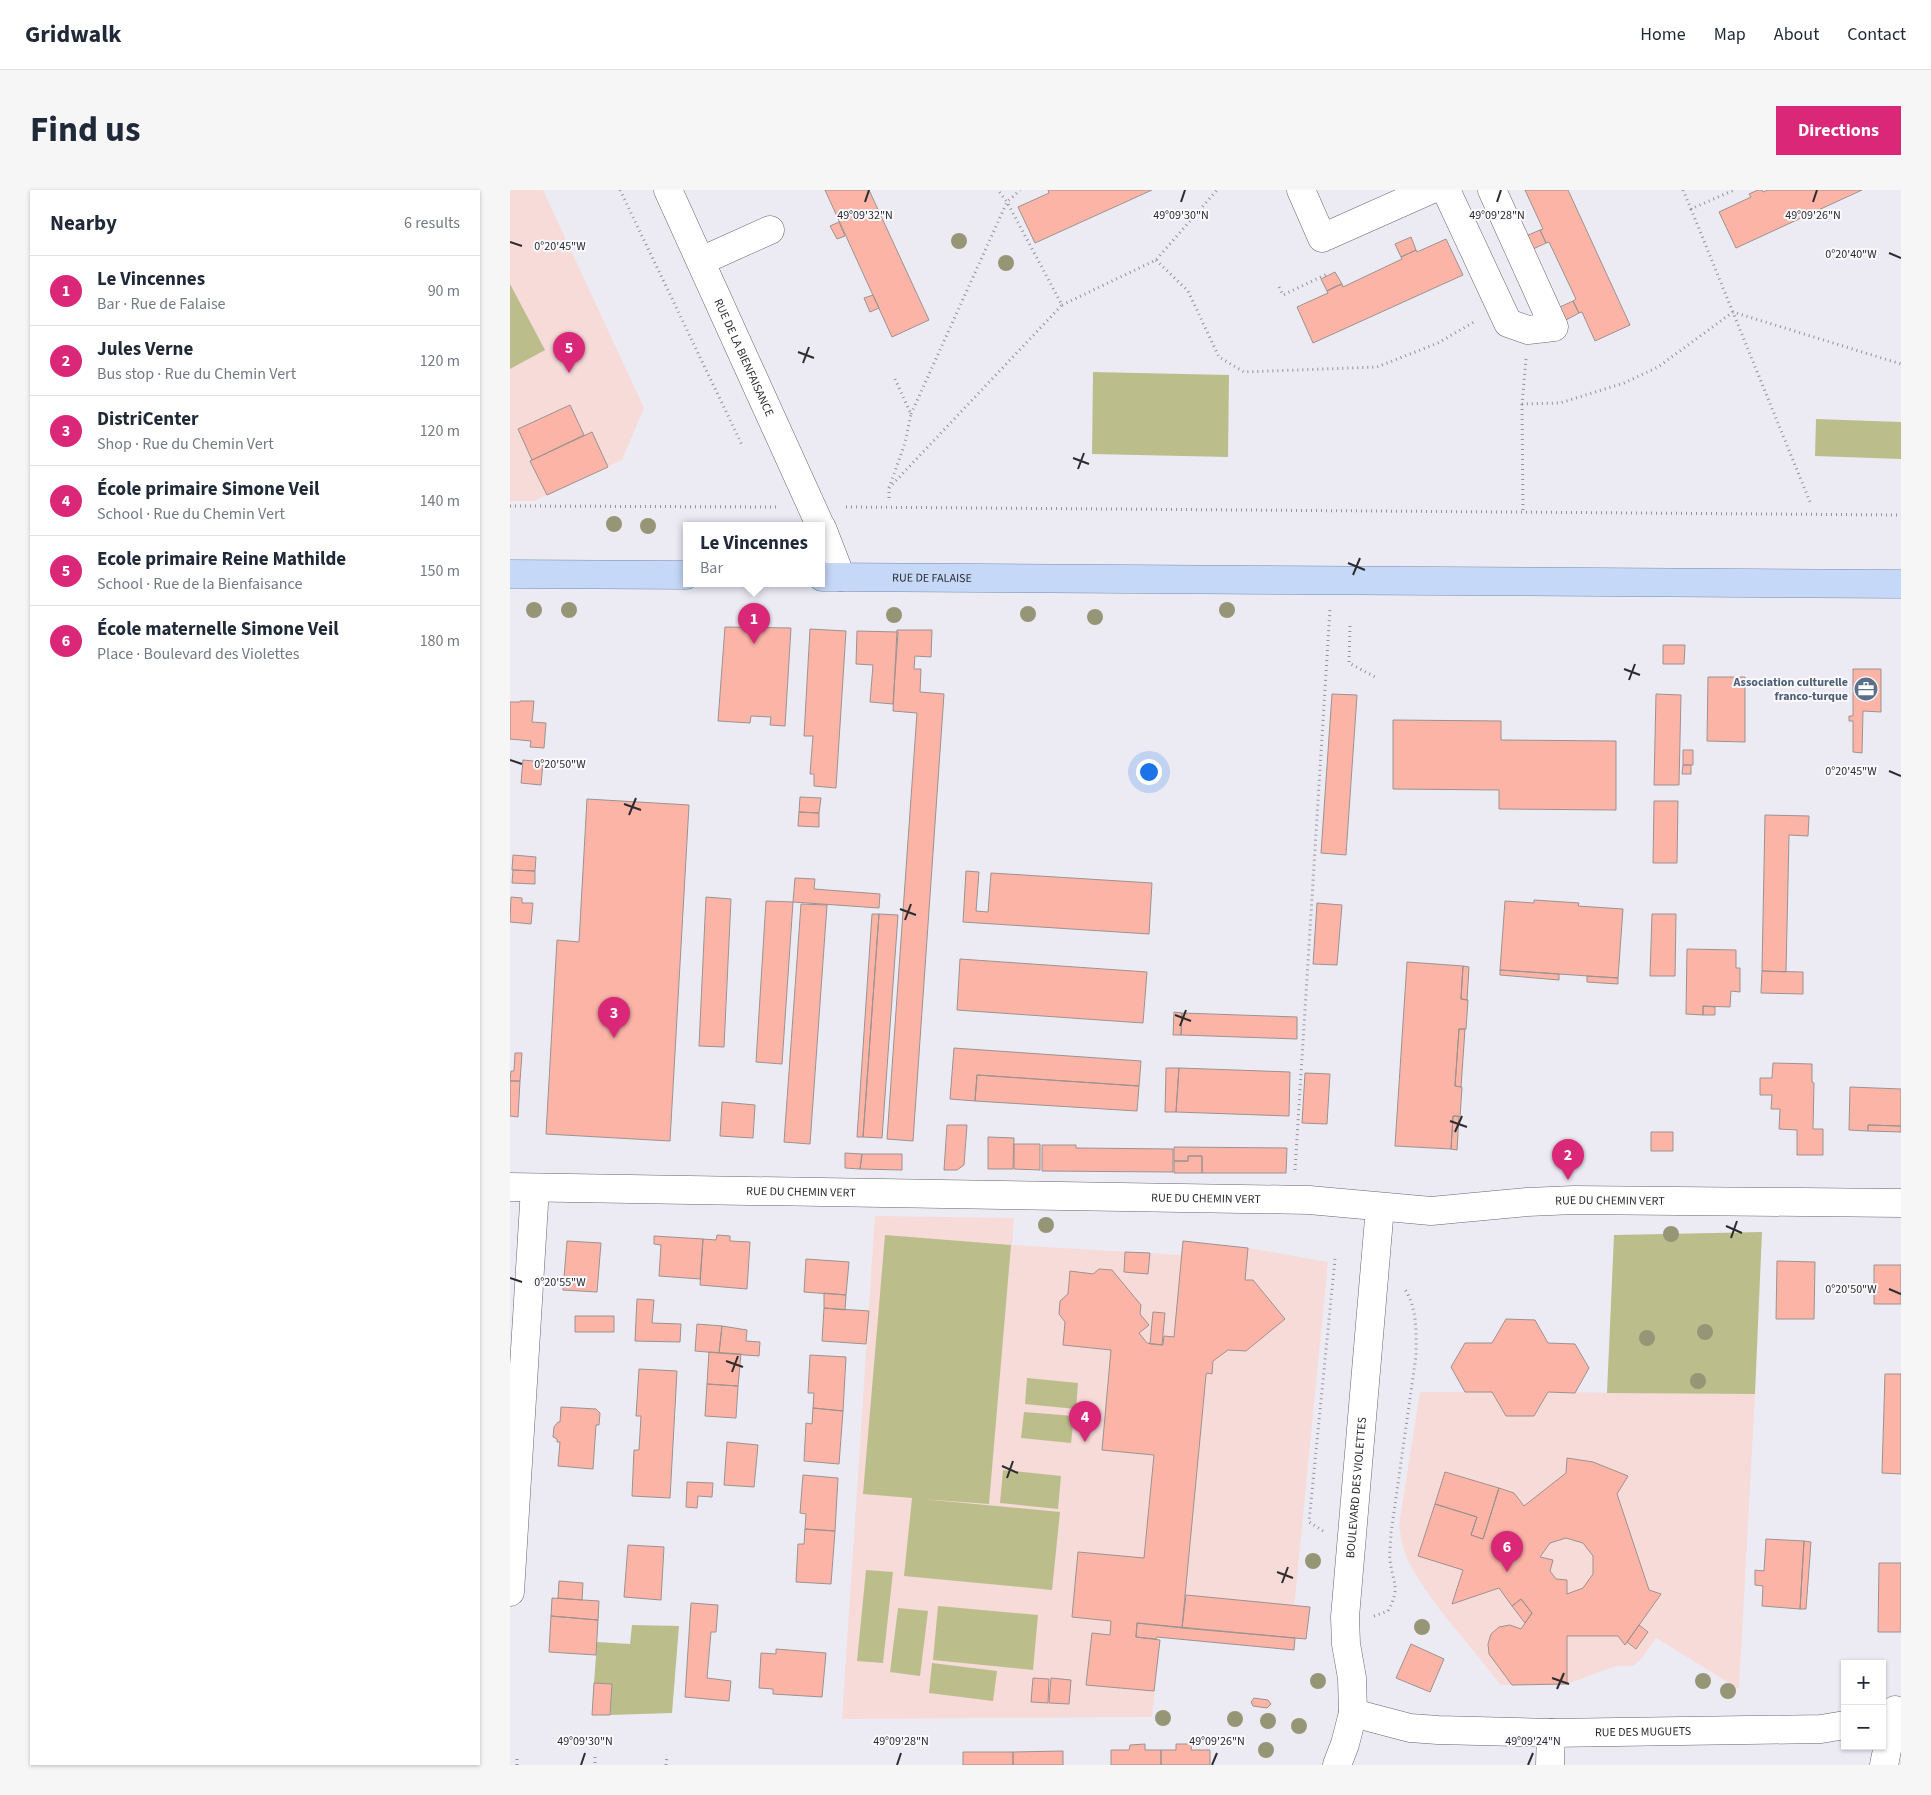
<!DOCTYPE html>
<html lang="en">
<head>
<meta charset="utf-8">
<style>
	:root { --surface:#fff; --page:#f6f6f7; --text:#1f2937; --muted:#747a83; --line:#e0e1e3; --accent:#db2777 }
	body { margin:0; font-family:"Source Sans 3",sans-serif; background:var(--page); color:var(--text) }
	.controls { position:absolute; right:15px; bottom:15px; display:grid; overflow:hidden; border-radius:0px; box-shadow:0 1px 4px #0004 }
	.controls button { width:45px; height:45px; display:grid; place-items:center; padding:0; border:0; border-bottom:1px solid var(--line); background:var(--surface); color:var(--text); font:25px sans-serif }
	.you { position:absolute; left:638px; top:581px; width:18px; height:18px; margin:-12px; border:4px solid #fff; border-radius:50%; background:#1a73e8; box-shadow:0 0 0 8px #1a73e833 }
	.badge { display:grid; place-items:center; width:32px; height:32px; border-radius:50%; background:var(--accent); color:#fff; font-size:16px; font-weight:700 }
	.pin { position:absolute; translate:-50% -41px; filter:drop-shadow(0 1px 2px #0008) }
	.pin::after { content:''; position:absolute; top:26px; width:18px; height:15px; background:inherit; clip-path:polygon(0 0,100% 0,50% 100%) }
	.popup { position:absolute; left:173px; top:332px; width:142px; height:65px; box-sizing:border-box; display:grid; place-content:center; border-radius:0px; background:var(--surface); filter:drop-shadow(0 1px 4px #0005); font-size:16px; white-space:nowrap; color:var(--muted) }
	.popup b { font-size:19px; color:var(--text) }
	.popup::after { content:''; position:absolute; left:50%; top:100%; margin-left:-10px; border:10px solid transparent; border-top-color:var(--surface) }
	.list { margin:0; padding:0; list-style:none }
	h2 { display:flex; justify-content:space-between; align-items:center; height:65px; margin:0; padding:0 20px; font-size:21px }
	h2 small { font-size:16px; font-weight:400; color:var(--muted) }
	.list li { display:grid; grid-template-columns:32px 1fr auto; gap:15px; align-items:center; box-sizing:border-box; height:70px; padding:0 20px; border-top:1px solid var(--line) }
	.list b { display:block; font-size:19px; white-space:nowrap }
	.list p { margin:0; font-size:16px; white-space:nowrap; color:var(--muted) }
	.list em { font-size:16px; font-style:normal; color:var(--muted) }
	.map { position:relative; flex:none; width:1391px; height:1575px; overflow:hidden; border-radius:0px }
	header { display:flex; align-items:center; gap:30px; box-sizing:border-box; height:70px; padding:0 25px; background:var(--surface); border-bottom:1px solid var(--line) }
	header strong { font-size:24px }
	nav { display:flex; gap:28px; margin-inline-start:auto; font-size:18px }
	.intro { display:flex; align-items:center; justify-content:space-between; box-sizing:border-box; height:120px; padding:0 30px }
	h1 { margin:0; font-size:35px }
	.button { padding:12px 22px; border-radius:0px; background:var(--accent); color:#fff; font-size:18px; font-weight:700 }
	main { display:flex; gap:30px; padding:0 30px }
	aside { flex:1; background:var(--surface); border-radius:0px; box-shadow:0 1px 4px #0004 }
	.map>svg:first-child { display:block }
</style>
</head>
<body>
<header>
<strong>Gridwalk</strong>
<nav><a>Home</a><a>Map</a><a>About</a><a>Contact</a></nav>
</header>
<div class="intro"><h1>Find us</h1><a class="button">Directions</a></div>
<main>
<aside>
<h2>Nearby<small>6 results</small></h2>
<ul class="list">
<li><span class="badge">1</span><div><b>Le Vincennes</b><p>Bar · Rue de Falaise</p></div><em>90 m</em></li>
<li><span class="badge">2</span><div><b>Jules Verne</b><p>Bus stop · Rue du Chemin Vert</p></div><em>120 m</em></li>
<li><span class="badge">3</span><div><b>DistriCenter</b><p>Shop · Rue du Chemin Vert</p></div><em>120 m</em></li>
<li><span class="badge">4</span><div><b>École primaire Simone Veil</b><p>School · Rue du Chemin Vert</p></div><em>140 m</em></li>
<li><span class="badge">5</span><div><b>Ecole primaire Reine Mathilde</b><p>School · Rue de la Bienfaisance</p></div><em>150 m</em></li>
<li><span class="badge">6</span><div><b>École maternelle Simone Veil</b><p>Place · Boulevard des Violettes</p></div><em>180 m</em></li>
</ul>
</aside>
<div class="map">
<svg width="1391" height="1575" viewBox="0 0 1391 1575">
	<rect width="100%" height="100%" fill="#ecebf4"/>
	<!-- education -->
	<path fill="#f6dbd9" d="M0,0H33L134,218L112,270L24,311H0Z
		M365,1026L504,1028L502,1055L671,1065L673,1051L738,1058L818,1072L781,1448L628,1433L626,1447L650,1450L642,1527L332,1529Z
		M910,1202H982L996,1226H1024L1038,1202L1245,1204L1229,1499L1146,1448L1132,1468L1123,1476H1106L1057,1494L991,1495L930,1420L912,1395L898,1371L892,1354L889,1335Z"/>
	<!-- green -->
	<path fill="#bbbe8b" d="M0,94L35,160L0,179Z
		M583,182L719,185L718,267L582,264Z
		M1306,229L1391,232V269L1305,266Z
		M1252,1042L1245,1204L1097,1203L1104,1045Z
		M375,1045L501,1055L479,1314L412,1309L550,1322L542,1400L394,1386L402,1308L353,1304Z
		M517,1188L568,1193L566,1219L515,1214Z
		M514,1222L564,1226L561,1253L511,1248Z
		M493,1280L551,1286L548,1319L490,1313Z
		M356,1380L383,1382L373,1473L347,1471Z
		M428,1416L528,1425L523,1480L423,1470Z
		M388,1418L418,1421L410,1486L380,1482Z
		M122,1435L169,1436L162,1523L100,1525L102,1495L84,1493L87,1452L120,1454Z
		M422,1473L487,1481L483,1511L419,1503Z"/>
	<!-- building -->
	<path fill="#fcb4a7" stroke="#9c9290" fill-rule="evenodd" d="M315,0H359L419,130L382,147Z
		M538,0H642L525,53L508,17L539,3Z
		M1015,0H1058L1120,135L1085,151L1072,122L1069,123L1063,111L1066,109L1039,52L1036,53L1030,40L1033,39Z
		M1248,0H1252L1253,2L1258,0H1352L1226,58L1209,22L1241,7L1239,4Z
		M329,32L335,46L327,49L320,36Z
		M1030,40L1036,53L1023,59L1016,46Z
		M901,47L906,60L891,67L885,54Z
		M936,49L953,85L803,153L787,117L818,103L817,101L824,97L832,94L833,97L892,69L891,67L906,60L907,62Z
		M825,82L832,94L817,101L811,89Z
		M363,105L369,118L360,122L354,108Z
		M1063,111L1069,123L1056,130L1050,117Z
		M60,215L74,245L22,270L8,239Z
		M82,242L98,277L37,305L20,271Z
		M215,437L281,438L275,536L260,535L261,527L241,526L240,533L208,531Z
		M300,439L336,441L326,598L304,596V584H300L303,546H294Z
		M387,440H422L421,467L405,466L404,479H411L410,502L434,504L403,951L377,949L407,523L383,521Z
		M347,441L388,442L383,514L360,512L363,475L346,474Z
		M1153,455H1175L1174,474H1153Z
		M1343,479H1371V522L1353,521L1352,563L1343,562V531H1339V526H1343Z
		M1198,487H1235V552L1197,551Z
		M822,504L847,505L836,665L811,663Z
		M1146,504L1171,505L1169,595H1144Z
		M10,511H24L22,532L36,533L34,558L20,557L21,551L0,549V512H10Z
		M883,530L991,531V550L1106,551V620L989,619V600L883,599Z
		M1173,560H1183V575H1173Z
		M13,570L33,572L31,595L11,593Z
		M1173,575H1181V584H1172Z
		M290,607L311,608L309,623L289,622Z
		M77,609L179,615L160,951L36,944L47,750L69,752Z
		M1144,611H1168L1167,673H1143Z
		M289,622L309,623V637L288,636Z
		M1255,625L1299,626L1298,646L1279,645L1276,782L1252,781Z
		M3,665L26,667L25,681L2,680Z
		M3,680L25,681V694L2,693Z
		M456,681L469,682L466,721L478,722L481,683L642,693L639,744L453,732Z
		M285,688L305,689L304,699L370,704L369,718L283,712Z
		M1,707L12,708V713H23L21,734L0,732Z
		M196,707L221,709L214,857L189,856Z
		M1024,710L1069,713L1068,716L1113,719L1108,788L990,780L995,711L1024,713Z
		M256,711L283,712L272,874L246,872Z
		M807,713L832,715L827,775L803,774Z
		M291,714L317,715L300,954L274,952Z
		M362,724H369L353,947H347Z
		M369,724L388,725L372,948L353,947Z
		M1142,724H1166L1165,786H1140Z
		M1177,759L1226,760V778H1230V802L1221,801L1220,817L1193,816V825L1176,824Z
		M450,769L637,782L633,833L447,820Z
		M897,772L953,776L951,809L958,810L956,839H949L945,896L952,897L950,927L943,926L941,959L885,956Z
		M953,776L959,777L957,810L951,809Z
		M990,780L1049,784V790L990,785Z
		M1252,781L1293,782V804L1251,803Z
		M1077,786L1108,788V794L1077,792Z
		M1193,816L1205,817V825H1193Z
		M664,822L672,823L671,845H663Z
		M672,823L787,827V849L671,845Z
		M949,839H955L951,897L945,896Z
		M444,858L631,871L629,896L467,885L465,911L440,909Z
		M5,863H12L10,891H0L1,881H4Z
		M1263,873L1302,874V892L1304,893L1303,939H1313V965H1287V940L1269,939L1270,919H1261L1262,905H1250V888H1262Z
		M656,878H669L666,922H655Z
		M669,878L780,882L779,926L666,922Z
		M795,883L820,884L817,934L792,933Z
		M467,885L629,896L627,921L465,911Z
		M0,891H10L8,927L0,926Z
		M1340,897L1391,899V936L1358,935V941L1339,940Z
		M212,912L245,915L243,948L210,946Z
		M943,926H949L947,960L941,959Z
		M437,935H457L454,975L447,980H434Z
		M1358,935L1391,936V942L1358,941Z
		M1141,942H1163V961H1141Z
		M478,947L504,948L503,979H478Z
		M504,954H530V980L504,979Z
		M532,955H566V958L663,959V982L532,981Z
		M664,957L777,958L776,983H692V966H678V971H664Z
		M335,963L352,964L350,979L335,978Z
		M352,964H392V980L350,979Z
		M678,966H692V983H664V971H678Z
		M207,1045L220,1046V1051L240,1052L237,1099L190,1095L193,1049L206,1050Z
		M144,1046L193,1049L190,1089L149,1086L151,1055L144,1054Z
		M57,1051L91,1053L87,1102L53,1100Z
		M673,1051L738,1058L735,1090H743L775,1129L736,1161L718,1160L703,1171L702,1184L697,1183L696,1185L672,1438L627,1433L626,1447L650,1450L644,1501L576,1495L582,1443L600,1445L601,1431L562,1427L568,1362L634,1368L644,1265L592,1260L601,1160L553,1155L555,1132L549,1124L550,1111L558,1104L560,1081L583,1084L589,1079L602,1080L631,1115L630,1124L639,1135L629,1143L637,1153L653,1155L654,1146L664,1147Z
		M615,1062L640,1063L638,1084L614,1082Z
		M296,1069L339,1072L336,1105L294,1102Z
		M1267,1071L1305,1072L1304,1129H1266Z
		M1364,1075H1391V1114H1364Z
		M314,1103L336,1105L335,1120L314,1118Z
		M127,1109L144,1110L142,1133L171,1134L170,1152L125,1151Z
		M314,1118L359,1121L356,1154L312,1151Z
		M643,1122L655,1123L652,1155L640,1154Z
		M65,1126H104V1142H65Z
		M996,1129L1025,1130L1038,1153L1065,1154L1079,1178L1065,1203L1038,1202L1024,1226H996L982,1202H955L941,1177L955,1153H982Z
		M187,1134L212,1136L209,1163L185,1161Z
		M212,1136L237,1140L236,1151L250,1152L249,1166L209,1163Z
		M199,1162L231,1164L228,1196L197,1194Z
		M300,1165L336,1167L333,1221L303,1218L304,1203H298Z
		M129,1179L167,1181L160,1308L122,1306L124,1260H129L131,1226H126Z
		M1375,1184H1391V1284L1372,1283Z
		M197,1194L228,1196L226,1228L195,1226Z
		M51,1217L86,1219L90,1223L89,1235H86L83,1279L48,1276L50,1252H47V1249L43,1247L44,1237L48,1232H50Z
		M303,1218L333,1221L329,1274L294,1271L296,1233L302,1234Z
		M217,1252L248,1255L244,1297L214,1295Z
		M1057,1268L1083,1272L1118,1286L1107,1304L1139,1400L1151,1404L1115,1455L1108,1446H1057V1494L1002,1495L979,1464L978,1454L981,1444L989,1437L1000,1435L1011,1439L1022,1423L1011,1409L1002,1416L989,1398L942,1414L953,1380L908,1366L925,1314L967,1327L961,1345L973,1349L989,1298L1004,1303L1014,1316L1056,1283ZM1056,1348L1073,1353L1083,1366V1384L1073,1398L1057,1404V1390L1046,1389L1040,1381L1043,1370L1030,1367L1040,1353Z
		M935,1282L989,1298L973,1349L961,1345L967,1327L925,1314Z
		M293,1285L328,1288L325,1341L295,1339L296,1324L290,1323Z
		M177,1292L203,1293L202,1307L188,1306L187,1318L176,1317Z
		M295,1339L325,1341L321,1394L286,1392L288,1354H294Z
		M1256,1349L1294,1351L1290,1419L1252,1416L1253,1396L1245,1395V1380L1254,1381Z
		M1294,1351L1301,1352L1296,1419H1290Z
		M118,1355L154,1357L151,1410L114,1407Z
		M1369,1373H1391V1442H1368Z
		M49,1391L73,1393L72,1410L48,1408Z
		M676,1405L800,1417L796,1449L672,1438Z
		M42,1408L89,1411L88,1430L41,1426Z
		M1011,1409L1022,1423L1015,1433L1002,1416Z
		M181,1413L208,1415L206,1442H201L197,1488L221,1491L219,1511L175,1507Z
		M41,1426L88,1430L86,1465L39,1462Z
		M627,1433L785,1448L784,1460L647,1447L646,1449L626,1447Z
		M1129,1435L1138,1442L1126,1459L1117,1452Z
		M901,1454L934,1469L920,1502L886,1488Z
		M266,1459L316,1463L312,1507L263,1504V1499L249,1498L251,1463L266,1464Z
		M523,1488L539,1489L538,1513L521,1512Z
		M541,1488L561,1490L559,1514L539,1513Z
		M84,1493L102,1494L100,1525H82Z
		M744,1508L758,1510L761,1514L757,1518L743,1516L741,1512Z
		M635,1554V1560H651V1575H601V1560H619L620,1555Z
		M666,1554H682L681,1560H700V1575H651V1560H666Z
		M553,1561V1575H503V1562Z
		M453,1562H503V1575H453Z"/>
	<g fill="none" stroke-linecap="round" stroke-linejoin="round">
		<defs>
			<g id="minor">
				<path id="s1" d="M158,0L310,335"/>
				<path d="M791,0L812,48L920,0"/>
				<path d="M936,0L998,133L1018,140L1044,137L982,0"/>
				<path d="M191,71L260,40"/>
				<path d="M312,338L331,387"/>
				<path id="s2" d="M0,997L799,1010L921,1021L1017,1012L1064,1010L1391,1013"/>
				<path d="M0,1402L25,998"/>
				<path id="s3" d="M843,1523L900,1538L928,1540L1041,1543L1311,1539L1335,1535"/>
				<path id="s4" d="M827,1575L835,1554L843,1523L842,1488L836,1454L835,1427L870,1017"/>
				<path d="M1040,1575L1041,1543"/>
				<path d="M1374,1575L1385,1520"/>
			</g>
			<g id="major">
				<path d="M0,384L176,385"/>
				<path id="s5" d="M312,387L1391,394"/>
			</g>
		</defs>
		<!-- minor casing -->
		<use href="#minor" stroke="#67666d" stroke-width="29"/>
		<!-- major casing -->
		<use href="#major" stroke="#778baf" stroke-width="29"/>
		<!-- path -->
		<path stroke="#939298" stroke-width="3" stroke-dasharray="1 4" stroke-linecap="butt" d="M110,0L232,255
			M1173,0L1181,19L1224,0
			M1181,19L1300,312
			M646,70L678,101L709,167L734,182L867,177L928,153L964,132
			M769,97L773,105L817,84
			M552,115L646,70L707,0
			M1016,169L1012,214L1050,213L1114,193L1148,177L1223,122L1391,174
			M1012,214L1013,323
			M401,224L497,12L510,0
			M379,298L552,115L497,12L488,0
			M379,308V298L395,253L401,224L385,189
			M0,316L269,317
			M336,317L1391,325
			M840,436L839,473L867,488
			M785,980L820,419
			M813,1341L799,1332L825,1069
			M864,1426L878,1421C891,1397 883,1394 880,1371C879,1362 881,1352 881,1343L906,1166C906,1143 908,1118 894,1098
			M85,1567V1575
			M7,1575V1569
			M156,1575L157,1565"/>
		<!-- minor -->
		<use href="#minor" stroke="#fff" stroke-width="28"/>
		<!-- major -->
		<use href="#major" stroke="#c5d8f8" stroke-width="28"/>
	</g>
	<!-- trees -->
	<g fill="#969677">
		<circle cx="449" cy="51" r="8"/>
		<circle cx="496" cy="73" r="8"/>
		<circle cx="104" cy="334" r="8"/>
		<circle cx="138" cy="336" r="8"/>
		<circle cx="24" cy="420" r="8"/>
		<circle cx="59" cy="420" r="8"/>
		<circle cx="717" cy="420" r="8"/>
		<circle cx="518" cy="424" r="8"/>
		<circle cx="384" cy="425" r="8"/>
		<circle cx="585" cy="427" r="8"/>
		<circle cx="536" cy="1035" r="8"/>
		<circle cx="1161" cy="1044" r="8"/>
		<circle cx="1195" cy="1142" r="8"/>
		<circle cx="1137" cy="1148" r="8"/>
		<circle cx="1188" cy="1191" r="8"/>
		<circle cx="803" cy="1371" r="8"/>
		<circle cx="912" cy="1437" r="8"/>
		<circle cx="808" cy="1491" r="8"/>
		<circle cx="1193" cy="1491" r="8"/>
		<circle cx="1218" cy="1501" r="8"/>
		<circle cx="653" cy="1528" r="8"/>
		<circle cx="725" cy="1529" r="8"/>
		<circle cx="758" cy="1531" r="8"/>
		<circle cx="789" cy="1536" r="8"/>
		<circle cx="756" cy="1560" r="8"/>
	</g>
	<!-- ticks -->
	<path fill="none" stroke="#2c2c2f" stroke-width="2" d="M355,12L359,0M671,12L675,0M987,12L991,0M1303,12L1307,0M0,52L12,56M1379,63L1391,68M288,162L304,168M293,173L299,157M563,268L579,274M568,279L574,263M838,373L855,380M843,385L850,368M1114,479L1130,485M1119,490L1125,474M0,570L12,574M1379,581L1391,586M114,614L131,620M119,625L126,608M390,719L406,725M395,730L401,714M665,825L681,831M670,836L676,820M940,931L957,937M945,942L952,926M1216,1036L1232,1043M1221,1048L1227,1031M0,1088L12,1092M1379,1099L1391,1104M216,1171L233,1177M222,1182L228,1166M492,1276L508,1283M497,1288L503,1271M767,1382L783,1388M772,1393L778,1377M1042,1488L1059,1494M1047,1499L1054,1483M71,1575L75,1563M387,1575L391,1563M702,1575L707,1563M1018,1575L1023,1563"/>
	<!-- icons -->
	<defs>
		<symbol id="office-disc" viewBox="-11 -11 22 22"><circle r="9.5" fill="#5c6f8a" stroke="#f9f9fe"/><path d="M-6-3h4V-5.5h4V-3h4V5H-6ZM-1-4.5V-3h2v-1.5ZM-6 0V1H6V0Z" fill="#fff"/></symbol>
	</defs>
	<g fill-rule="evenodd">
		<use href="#office-disc" x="1342" y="485" width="28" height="28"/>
	</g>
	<g text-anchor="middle" stroke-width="4" stroke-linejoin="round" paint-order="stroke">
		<!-- street labels -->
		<g font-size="12" fill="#2c2c2f" stroke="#f9f9fe">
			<text dy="4" stroke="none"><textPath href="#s1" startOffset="184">RUE DE LA BIENFAISANCE</textPath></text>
			<text dy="4" stroke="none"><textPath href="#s5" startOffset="110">RUE DE FALAISE</textPath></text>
			<text dy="4" stroke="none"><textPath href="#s2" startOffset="291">RUE DU CHEMIN VERT</textPath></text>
			<text dy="4" stroke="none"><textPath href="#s2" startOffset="696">RUE DU CHEMIN VERT</textPath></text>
			<text dy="4" stroke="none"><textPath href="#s2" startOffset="1101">RUE DU CHEMIN VERT</textPath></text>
			<text dy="4" stroke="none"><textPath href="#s4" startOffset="281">BOULEVARD DES VIOLETTES</textPath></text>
			<text dy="4" stroke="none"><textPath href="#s3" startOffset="292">RUE DES MUGUETS</textPath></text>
		</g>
		<!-- service labels -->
		<g font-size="12" font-weight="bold" fill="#4e5e75" stroke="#f9f9fe" text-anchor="end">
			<text x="1338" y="496">Association culturelle<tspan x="1338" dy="14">franco-turque</tspan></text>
		</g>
	</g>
	<g font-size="12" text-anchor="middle" fill="#2c2c2f" stroke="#f9f9fe" stroke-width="4" stroke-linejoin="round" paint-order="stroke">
		<text x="671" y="29">49°09'30"N</text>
		<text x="1303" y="29">49°09'26"N</text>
		<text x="355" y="29">49°09'32"N</text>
		<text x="987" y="29">49°09'28"N</text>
		<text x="50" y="60">0°20'45"W</text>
		<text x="1341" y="68">0°20'40"W</text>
		<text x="50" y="578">0°20'50"W</text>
		<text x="1341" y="585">0°20'45"W</text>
		<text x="50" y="1096">0°20'55"W</text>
		<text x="1341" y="1103">0°20'50"W</text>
		<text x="75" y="1555">49°09'30"N</text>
		<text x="391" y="1555">49°09'28"N</text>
		<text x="707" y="1555">49°09'26"N</text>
		<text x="1023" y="1555">49°09'24"N</text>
	</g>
</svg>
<div class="controls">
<button>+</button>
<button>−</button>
</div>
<div class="you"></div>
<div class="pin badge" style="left:244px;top:454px">1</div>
<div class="popup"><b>Le Vincennes</b>Bar</div>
<div class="pin badge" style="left:1058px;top:990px">2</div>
<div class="pin badge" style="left:104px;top:848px">3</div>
<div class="pin badge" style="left:575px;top:1252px">4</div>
<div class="pin badge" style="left:59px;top:183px">5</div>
<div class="pin badge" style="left:997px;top:1382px">6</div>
</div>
</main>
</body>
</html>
